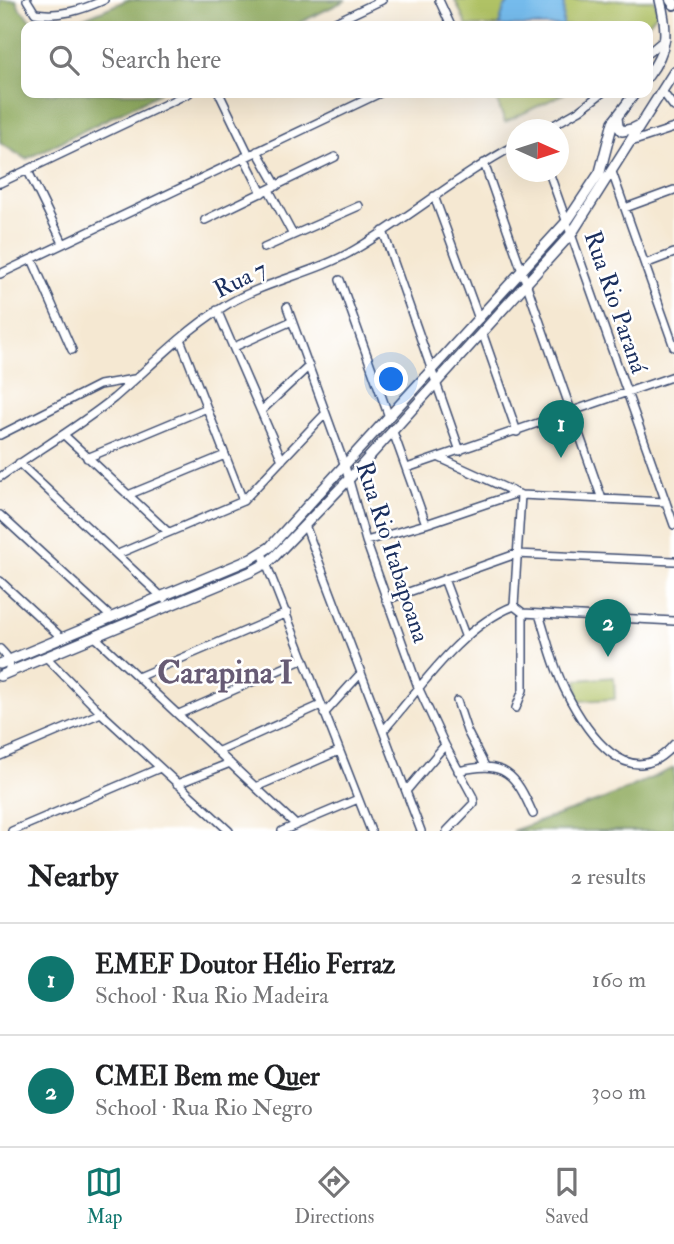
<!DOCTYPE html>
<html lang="en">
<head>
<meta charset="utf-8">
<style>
	:root { --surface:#fff; --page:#f2f2f2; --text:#202124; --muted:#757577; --line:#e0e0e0; --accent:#0f766e }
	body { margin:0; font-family:"IM FELL Double Pica",serif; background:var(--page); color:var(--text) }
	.compass { position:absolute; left:506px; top:119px; width:63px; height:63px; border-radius:50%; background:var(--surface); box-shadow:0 7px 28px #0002; rotate:93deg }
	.you { position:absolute; left:392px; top:380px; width:24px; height:24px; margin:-18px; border:5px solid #fff; border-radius:50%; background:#1a73e8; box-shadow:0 0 0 10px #1a73e833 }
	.badge { display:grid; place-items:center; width:46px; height:46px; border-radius:50%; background:var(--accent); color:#fff; font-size:23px; font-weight:700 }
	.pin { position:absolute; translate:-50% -58px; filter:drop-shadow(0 2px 4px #0008) }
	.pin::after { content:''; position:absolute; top:37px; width:24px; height:21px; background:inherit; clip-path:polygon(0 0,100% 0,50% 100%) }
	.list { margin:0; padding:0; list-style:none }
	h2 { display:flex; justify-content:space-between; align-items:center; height:91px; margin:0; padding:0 28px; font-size:30px }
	h2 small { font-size:23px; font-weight:400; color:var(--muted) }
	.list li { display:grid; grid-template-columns:46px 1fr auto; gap:21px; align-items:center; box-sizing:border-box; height:112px; padding:0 28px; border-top:2px solid var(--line) }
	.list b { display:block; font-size:26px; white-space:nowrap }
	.list p { margin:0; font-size:23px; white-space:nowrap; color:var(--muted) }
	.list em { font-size:23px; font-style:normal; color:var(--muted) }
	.icon { flex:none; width:38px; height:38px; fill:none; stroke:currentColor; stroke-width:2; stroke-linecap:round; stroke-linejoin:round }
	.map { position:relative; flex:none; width:674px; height:831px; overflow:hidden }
	.search { position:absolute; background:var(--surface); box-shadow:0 7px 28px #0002; left:21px; right:21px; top:21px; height:77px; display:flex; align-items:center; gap:18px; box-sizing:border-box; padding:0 24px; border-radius:14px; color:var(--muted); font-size:26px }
	.sheet { height:315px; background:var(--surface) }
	nav { display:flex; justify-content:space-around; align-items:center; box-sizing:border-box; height:98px; border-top:2px solid var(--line); background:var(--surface); font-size:19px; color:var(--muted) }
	nav a { display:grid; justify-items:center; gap:4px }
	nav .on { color:var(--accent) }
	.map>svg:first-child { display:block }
</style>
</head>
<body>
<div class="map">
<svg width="674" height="831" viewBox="0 0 674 831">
	<rect width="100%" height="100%" fill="#fff"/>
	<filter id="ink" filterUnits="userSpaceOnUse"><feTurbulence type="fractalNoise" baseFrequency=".0143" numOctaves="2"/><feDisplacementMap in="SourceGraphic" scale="14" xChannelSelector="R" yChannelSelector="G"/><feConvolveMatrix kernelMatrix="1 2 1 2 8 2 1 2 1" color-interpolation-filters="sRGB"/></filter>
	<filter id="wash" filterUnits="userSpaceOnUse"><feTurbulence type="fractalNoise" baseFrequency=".00686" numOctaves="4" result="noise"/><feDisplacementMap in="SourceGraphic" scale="28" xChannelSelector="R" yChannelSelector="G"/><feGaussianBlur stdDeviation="1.57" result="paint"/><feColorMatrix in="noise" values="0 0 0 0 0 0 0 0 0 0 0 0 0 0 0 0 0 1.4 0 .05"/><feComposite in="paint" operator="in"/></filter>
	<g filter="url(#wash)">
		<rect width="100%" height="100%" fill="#f5e8d2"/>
		<!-- green -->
		<path fill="#b0c265" stroke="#667862" stroke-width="2" d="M455,0H655L658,12L647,26H467Z
			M494,93H565L505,122Z
			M614,677L615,699L578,701L577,680Z"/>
		<!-- forest -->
		<path fill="#8ca85a" stroke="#546c5c" stroke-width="2" d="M0,0H16L20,9L31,20L70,24L127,0H346L293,26H26V93H160L26,159L0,143Z
			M674,768V831H512L604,799Z"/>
		<!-- water -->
		<path fill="#75bbec" stroke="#4875a5" stroke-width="2" d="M511,0H560L564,3L563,26H499L504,8Z"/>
	</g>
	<g filter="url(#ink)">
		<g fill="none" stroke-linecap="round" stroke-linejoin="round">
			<defs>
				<path id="minor" d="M27,0L35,13C60,17 82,10 104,0
					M439,0L451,26
					M327,26L382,0
					M648,53L666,38
					M662,91L674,107
					M219,93L249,155
					M545,130L580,110L602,93
					M631,142L674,128
					M257,151L277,186
					M244,157L262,193
					M484,163L602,499
					M28,171L63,243
					M549,172L674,525
					M612,172L674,347
					M0,183L189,93
					M269,190L293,235
					M434,196L479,319
					M625,208L674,190
					M205,220L335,157
					M383,231L460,451
					M264,248L359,206
					M32,259L72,350
					M645,264L674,253
					M0,274L380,93
					M340,280L389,417
					M287,307L345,466L366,541L418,687L445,745L473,797L474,803L447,831
					M217,310L282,460
					M482,332L517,432
					M180,339L243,501
					M234,347L292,321
					M261,411L309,366
					M392,429L426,524
					M0,435L99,385L134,379
					M64,435L168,532
					M87,458L207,408
					M440,458L521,495L666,502
					M19,463L164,599
					M407,468L674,376
					M0,477C38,450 78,427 114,398C149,368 181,334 220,309C262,281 313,275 356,249C411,216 460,175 516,145
					M128,495L225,455
					M0,515L112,618
					M305,525L421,831
					M366,541L426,524L515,494
					M262,553L371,831
					M118,554L243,501L325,414
					M444,579L466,638
					M0,581L63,639
					M386,600L516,554L674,561
					M514,606L523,613L674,621
					M514,606L521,495
					M539,614C547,639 553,666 565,690C585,730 629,798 674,744
					M95,637L296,825
					M0,649C8,657 13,662 7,673
					M46,657L101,713L229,831
					M138,677L287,613
					M457,701L467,731L485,766
					M516,708L523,690V613
					M179,714L304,659
					M324,714L361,673
					M383,731C420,689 460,627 514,606
					M219,751L321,705
					M0,756L101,713
					M458,771C505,760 515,773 533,814
					M177,784L230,763
					M256,787L339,751
					M407,790L445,745
					M12,831L160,768
					M282,831L358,799"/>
				<path id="tertiary" d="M648,76C668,49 668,32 660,0
					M617,117L618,126L622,131L632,129L640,125
					M0,664L251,559L270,547L568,220L600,172L613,122L635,93
					M0,676L250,572L267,563L275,556L349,479L572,233L674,72"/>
				<path id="secondary" d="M671,0L674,4"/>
			</defs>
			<!-- minor casing -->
			<use href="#minor" stroke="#3c4b6f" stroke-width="10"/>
			<!-- tertiary casing -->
			<use href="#tertiary" stroke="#3c4b6f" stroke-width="12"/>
			<!-- secondary casing -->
			<use href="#secondary" stroke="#3c4b6f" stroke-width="14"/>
			<!-- minor -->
			<use href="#minor" stroke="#fff" stroke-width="7"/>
			<!-- tertiary -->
			<use href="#tertiary" stroke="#fff" stroke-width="9"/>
			<!-- secondary -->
			<use href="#secondary" stroke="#fff" stroke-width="10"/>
		</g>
	</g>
	<g text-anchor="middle" stroke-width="5" stroke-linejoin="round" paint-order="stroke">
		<!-- street labels -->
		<g font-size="24" fill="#1b2f5e" stroke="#fff">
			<text transform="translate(240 279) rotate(-26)" y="8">Rua 7</text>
			<text transform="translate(616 302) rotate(71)" y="8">Rua Rio Paraná</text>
			<text transform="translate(393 552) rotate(72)" y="8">Rua Rio Itabapoana</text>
		</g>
		<!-- district labels -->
		<g font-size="32" font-weight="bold" fill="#675b74" stroke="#fff">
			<text x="225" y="683">Carapina I</text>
		</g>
	</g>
</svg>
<svg class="compass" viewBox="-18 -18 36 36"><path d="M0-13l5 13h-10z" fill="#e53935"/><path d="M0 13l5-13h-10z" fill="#757577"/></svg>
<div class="you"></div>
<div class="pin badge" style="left:561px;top:458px">1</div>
<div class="pin badge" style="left:608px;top:657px">2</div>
<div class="search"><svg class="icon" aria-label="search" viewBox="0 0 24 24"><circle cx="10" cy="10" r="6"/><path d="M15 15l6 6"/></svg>Search here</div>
</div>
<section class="sheet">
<h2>Nearby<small>2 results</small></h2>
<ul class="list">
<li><span class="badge">1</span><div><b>EMEF Doutor Hélio Ferraz</b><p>School · Rua Rio Madeira</p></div><em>160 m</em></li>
<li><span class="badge">2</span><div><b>CMEI Bem me Quer</b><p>School · Rua Rio Negro</p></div><em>300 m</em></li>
</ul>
</section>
<nav>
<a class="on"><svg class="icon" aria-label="map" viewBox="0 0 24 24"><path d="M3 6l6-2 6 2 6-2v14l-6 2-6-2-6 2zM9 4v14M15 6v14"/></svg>Map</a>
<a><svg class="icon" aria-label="directions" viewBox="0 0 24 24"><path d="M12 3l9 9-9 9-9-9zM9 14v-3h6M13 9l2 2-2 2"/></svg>Directions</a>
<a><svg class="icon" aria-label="saved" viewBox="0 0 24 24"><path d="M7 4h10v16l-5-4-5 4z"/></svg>Saved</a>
</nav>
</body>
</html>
